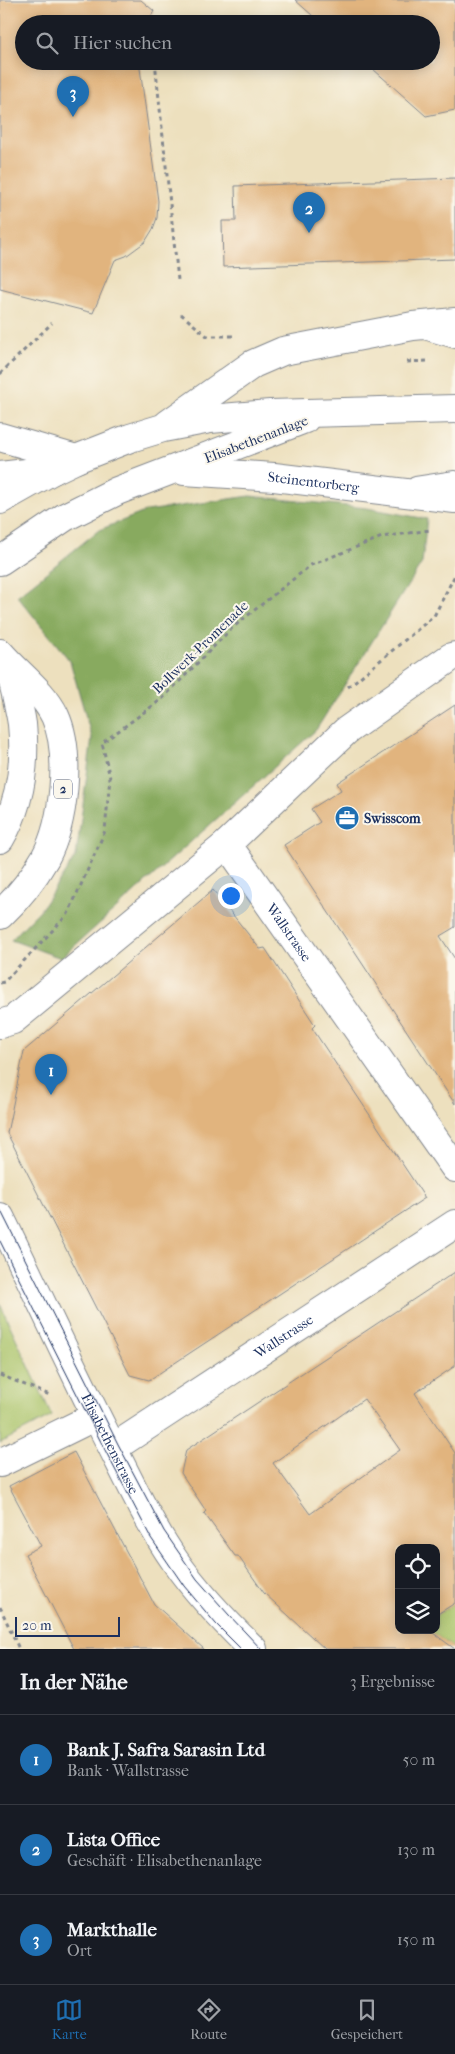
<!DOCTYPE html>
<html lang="de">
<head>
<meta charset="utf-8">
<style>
	:root { --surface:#171b24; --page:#20242c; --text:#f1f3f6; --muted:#9ea1a6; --line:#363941; --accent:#1f6fb2 }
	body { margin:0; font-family:"IM FELL French Canon",serif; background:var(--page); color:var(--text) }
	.controls { position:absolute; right:15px; bottom:15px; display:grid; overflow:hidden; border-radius:10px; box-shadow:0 2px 12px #0003 }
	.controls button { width:45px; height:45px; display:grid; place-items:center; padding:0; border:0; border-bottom:1px solid var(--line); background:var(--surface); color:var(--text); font:25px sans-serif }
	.scale { position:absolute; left:15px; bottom:12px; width:105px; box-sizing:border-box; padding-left:5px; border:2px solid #1b2f5e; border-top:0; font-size:14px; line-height:18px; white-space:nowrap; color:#1b2f5e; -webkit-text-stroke:4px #fbf7ec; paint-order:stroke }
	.you { position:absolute; left:230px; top:895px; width:18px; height:18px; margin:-12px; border:4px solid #fff; border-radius:50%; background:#1a73e8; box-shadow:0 0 0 8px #1a73e833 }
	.badge { display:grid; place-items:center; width:32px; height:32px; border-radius:50%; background:var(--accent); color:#fff; font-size:16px; font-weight:700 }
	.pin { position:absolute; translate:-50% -41px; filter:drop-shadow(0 1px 2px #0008) }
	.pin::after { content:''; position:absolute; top:26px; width:18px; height:15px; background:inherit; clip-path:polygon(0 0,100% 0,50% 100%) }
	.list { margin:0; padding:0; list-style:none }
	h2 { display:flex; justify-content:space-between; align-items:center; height:65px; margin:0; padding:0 20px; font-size:21px }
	h2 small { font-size:16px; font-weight:400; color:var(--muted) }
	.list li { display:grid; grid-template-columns:32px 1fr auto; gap:15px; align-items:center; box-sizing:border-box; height:90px; padding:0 20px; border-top:1px solid var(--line) }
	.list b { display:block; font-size:19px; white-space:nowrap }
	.list p { margin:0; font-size:16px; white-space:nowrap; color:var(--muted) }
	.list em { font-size:16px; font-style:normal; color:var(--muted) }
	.icon { flex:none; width:28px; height:28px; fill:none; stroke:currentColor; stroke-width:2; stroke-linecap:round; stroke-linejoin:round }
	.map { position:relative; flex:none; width:455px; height:1649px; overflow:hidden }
	.search { position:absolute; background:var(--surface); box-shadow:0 2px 12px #0003; left:15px; right:15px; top:15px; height:55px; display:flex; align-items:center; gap:12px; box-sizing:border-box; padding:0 18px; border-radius:28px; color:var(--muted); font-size:19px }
	.sheet { height:335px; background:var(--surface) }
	nav { display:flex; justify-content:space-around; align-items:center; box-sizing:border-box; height:70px; border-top:1px solid var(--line); background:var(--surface); font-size:14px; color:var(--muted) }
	nav a { display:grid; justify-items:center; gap:2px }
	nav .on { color:var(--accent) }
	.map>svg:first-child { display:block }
</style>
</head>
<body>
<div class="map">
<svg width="455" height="1649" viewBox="0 0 455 1649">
	<rect width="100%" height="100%" fill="#fbf7ec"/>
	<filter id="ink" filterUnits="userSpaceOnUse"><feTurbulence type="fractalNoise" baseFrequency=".02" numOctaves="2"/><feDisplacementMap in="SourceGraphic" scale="10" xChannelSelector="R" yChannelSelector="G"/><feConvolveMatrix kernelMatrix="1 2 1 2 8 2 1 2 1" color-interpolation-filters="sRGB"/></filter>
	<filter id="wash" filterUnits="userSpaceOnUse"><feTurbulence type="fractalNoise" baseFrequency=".0096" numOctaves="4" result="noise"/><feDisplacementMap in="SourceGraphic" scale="20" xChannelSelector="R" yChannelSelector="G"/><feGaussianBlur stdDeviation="1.12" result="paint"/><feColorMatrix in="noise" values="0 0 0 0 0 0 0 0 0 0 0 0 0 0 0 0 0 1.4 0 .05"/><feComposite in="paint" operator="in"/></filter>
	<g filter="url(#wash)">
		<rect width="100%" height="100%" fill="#ede0be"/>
		<!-- green -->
		<path fill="#abc46a" stroke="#637a64" d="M0,1304L52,1416L0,1443Z
			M455,1603V1649L429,1630H436V1615Z"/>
		<!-- forest -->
		<path fill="#88aa5e" stroke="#526c5e" d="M250,496L367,508L427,519L422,563L316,730L61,958L11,940L41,909L76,856L92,738L70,661L17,596L99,530L147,511Z"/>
		<g id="blocks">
			<!-- building -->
			<path fill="#e1b47e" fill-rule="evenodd" d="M0,0H141L154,11L147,24H24V61H139L158,201L157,218L153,229L145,242L126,256L115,260L93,313L0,289Z
				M295,0H455V110L426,116L364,61H431V24H322Z
				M455,178V259L223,267L222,221H236L235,186Z
				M455,705V927L440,936L455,959V1104L284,845L320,822L311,809L341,790L337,783Z
				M213,890L260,949L265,948L315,1025L312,1028L425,1198L149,1380L130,1375L7,1133L24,1051Z
				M455,1272V1366L415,1393L455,1453V1603L436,1615V1548H399V1630H429L455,1649H325L264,1593L238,1556H235L204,1513L206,1511L181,1473L186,1450ZM364,1399L400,1450L310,1514L273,1463Z
				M74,1452L154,1604L204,1649H74L25,1554L41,1546L9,1486Z"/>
		</g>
	</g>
	<g filter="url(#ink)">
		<use href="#blocks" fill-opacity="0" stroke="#84888e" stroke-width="1"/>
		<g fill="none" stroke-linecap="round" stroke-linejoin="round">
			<defs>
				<path id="service" d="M424,330L455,339
					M416,486L455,480"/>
				<g id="minor">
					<path id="s1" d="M227,844L455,1168"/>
					<path d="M0,1024L13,1020L227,844L346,731L451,657L455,656"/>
					<path id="s2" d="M113,1448L455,1224"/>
					<path d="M0,1463L96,1416"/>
				</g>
				<g id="tertiary">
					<path id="s3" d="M0,1217C36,1290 69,1363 106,1435C128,1478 148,1522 175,1561C197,1593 225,1622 253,1649"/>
				</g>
				<g id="secondary">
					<path d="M168,424L253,364L283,351L413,326L455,322"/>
					<path d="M0,437L76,459"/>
					<path id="s4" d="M184,471L274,477L455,499"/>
					<path d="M0,476L53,470L76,459L130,438L163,428L210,419L270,414L455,409"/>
					<path d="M0,561L65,517L117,491L305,419"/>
					<path d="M0,839C20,805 26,764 22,724C19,704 13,684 9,664"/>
				</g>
				<path id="primary" d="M0,500L53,470
					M0,653C18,674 43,691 55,716C72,753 64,823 45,858C33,879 17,899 0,915"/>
			</defs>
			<!-- service casing -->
			<use href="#service" stroke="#84888e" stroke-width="20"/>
			<!-- minor casing -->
			<use href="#minor" stroke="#84888e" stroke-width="30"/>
			<!-- tertiary casing -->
			<use href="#tertiary" stroke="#84888e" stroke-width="30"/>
			<!-- secondary casing -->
			<use href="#secondary" stroke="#84888e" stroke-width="30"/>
			<!-- primary casing -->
			<use href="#primary" stroke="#84888e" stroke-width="30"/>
			<!-- path -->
			<path stroke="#84888e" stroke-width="3" stroke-dasharray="4 4" stroke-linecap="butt" d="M148,21L151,24
				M155,61L178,280
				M181,314L207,336H236
				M407,362L428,361
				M0,374L52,323
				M348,687L434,616L455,575
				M0,983L4,982L68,914L105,831L110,778L102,743L162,699L232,628L311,565L382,537L430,530
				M0,1375L50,1395
				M0,1607L19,1649"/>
			<!-- service -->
			<use href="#service" stroke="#fff" stroke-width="18"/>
			<!-- minor -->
			<use href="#minor" stroke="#fff" stroke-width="28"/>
			<!-- tertiary -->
			<use href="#tertiary" stroke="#fff" stroke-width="28"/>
			<!-- secondary -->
			<use href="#secondary" stroke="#fff" stroke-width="28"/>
			<!-- primary -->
			<use href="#primary" stroke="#fff" stroke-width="28"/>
			<!-- tram -->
			<path stroke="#1b2f5e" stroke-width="1" d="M0,1209L118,1444L164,1531L197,1579L229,1615L261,1649
				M0,1241L106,1452L151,1538L184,1586L216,1624L241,1649"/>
		</g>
	</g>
	<!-- icons -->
	<defs>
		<symbol id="office-disc" viewBox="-11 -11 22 22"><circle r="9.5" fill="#1f6fb2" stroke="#fbf7ec"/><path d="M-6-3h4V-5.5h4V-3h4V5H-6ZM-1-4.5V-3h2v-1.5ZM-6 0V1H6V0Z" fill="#fff"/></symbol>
	</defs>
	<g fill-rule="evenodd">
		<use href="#office-disc" x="333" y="804" width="28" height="28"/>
	</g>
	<g text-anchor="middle" stroke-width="4" stroke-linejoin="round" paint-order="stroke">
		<!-- shield labels -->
		<rect fill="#fbf7ec" stroke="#5e6b89" stroke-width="1" x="54" y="779.5" width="18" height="19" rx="4"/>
		<g font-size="12" font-weight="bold" fill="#1b2f5e">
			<text x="63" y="793">2</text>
		</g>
		<!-- street labels -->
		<g font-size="14" fill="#1b2f5e" stroke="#fbf7ec">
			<text transform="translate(256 439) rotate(-21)" y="5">Elisabethenanlage</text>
			<text dy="5" stroke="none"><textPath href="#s4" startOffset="130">Steinentorberg</textPath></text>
			<text transform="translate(200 647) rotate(-44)" y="5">Bollwerk-Promenade</text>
			<text dy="5" stroke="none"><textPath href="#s1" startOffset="108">Wallstrasse</textPath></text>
			<text dy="5" stroke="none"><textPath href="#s2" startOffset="204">Wallstrasse</textPath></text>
			<text dy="5" stroke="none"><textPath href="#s3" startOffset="252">Elisabethenstrasse</textPath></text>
		</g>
		<!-- poi labels -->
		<g font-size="14" font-weight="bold" fill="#1b2f5e" stroke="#fbf7ec" text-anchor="start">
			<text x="364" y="823">Swisscom</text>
		</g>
	</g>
</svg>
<div class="controls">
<button><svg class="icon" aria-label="locate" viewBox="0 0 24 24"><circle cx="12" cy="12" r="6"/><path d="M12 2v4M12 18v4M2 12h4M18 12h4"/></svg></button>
<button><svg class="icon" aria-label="layers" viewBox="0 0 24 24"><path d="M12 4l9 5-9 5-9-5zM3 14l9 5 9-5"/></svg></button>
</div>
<div class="scale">20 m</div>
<div class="you"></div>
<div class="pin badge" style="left:51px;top:1095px">1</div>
<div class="pin badge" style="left:309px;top:233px">2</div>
<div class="pin badge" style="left:73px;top:117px">3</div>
<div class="search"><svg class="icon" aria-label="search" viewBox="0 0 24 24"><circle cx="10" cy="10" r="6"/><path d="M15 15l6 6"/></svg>Hier suchen</div>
</div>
<section class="sheet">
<h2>In der Nähe<small>3 Ergebnisse</small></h2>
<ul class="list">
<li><span class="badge">1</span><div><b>Bank J. Safra Sarasin Ltd</b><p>Bank · Wallstrasse</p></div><em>50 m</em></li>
<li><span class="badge">2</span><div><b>Lista Office</b><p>Geschäft · Elisabethenanlage</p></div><em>130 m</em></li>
<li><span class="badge">3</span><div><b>Markthalle</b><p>Ort</p></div><em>150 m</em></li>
</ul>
</section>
<nav>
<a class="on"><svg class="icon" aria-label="map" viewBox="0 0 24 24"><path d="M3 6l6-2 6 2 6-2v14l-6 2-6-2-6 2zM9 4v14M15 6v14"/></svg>Karte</a>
<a><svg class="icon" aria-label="directions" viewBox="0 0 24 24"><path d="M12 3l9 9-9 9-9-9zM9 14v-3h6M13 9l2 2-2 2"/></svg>Route</a>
<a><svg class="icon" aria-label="saved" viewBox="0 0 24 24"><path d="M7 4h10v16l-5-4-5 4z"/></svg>Gespeichert</a>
</nav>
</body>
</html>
